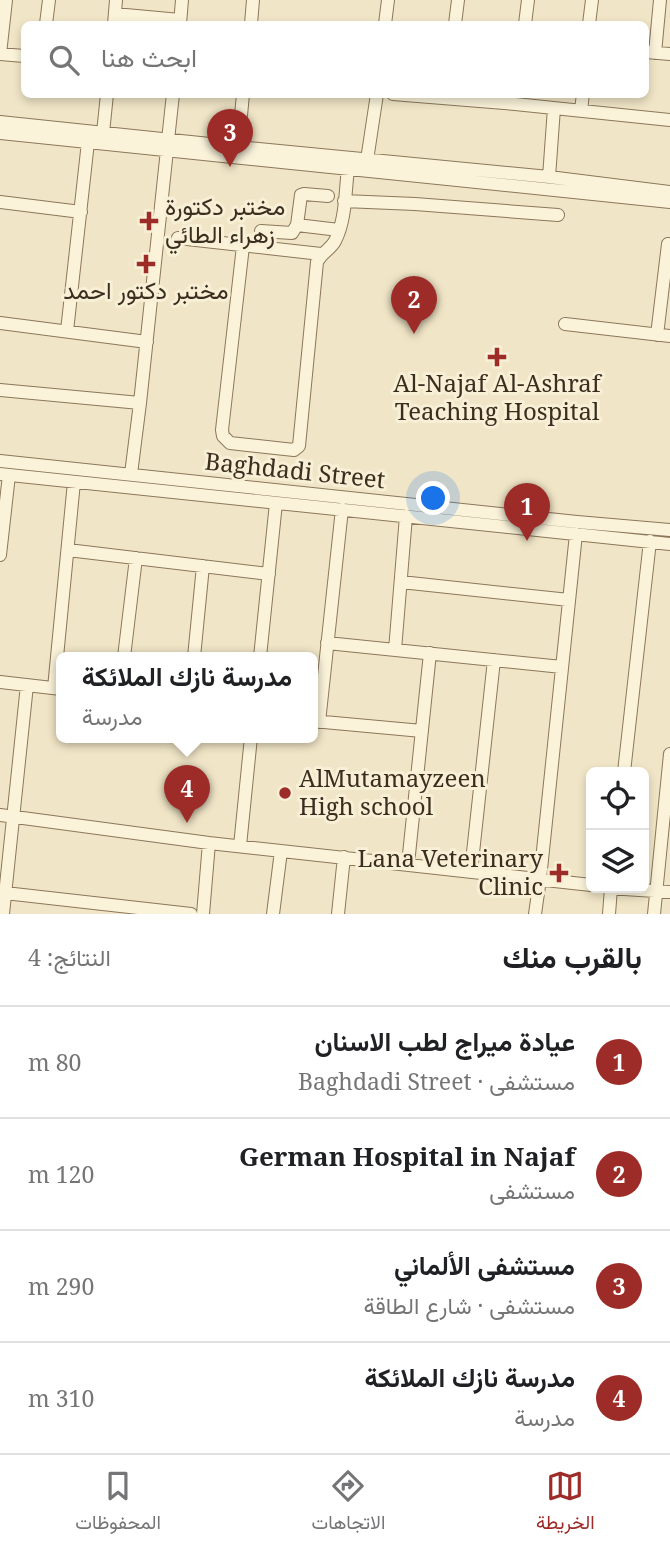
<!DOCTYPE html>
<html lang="ar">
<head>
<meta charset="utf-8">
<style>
	:root { --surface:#fff; --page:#f2f2f2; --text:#202124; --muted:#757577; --line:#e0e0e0; --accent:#9d2c28 }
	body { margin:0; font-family:"Noto Serif",Vazirmatn,serif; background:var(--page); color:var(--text); direction:rtl }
	.controls { position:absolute; right:21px; bottom:21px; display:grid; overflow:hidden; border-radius:10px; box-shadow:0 4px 10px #0003 }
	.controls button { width:63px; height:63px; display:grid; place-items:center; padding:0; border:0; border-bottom:2px solid var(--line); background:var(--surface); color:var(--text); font:35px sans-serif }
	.you { position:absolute; left:434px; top:499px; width:24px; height:24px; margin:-18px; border:5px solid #fff; border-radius:50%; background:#1a73e8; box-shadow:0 0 0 10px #1a73e833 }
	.badge { display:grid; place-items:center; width:46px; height:46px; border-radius:50%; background:var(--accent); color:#fff; font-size:23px; font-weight:700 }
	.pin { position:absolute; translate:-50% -58px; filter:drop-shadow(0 2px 4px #0008) }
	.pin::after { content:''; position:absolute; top:37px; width:24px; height:21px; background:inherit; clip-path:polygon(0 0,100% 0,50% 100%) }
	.popup { position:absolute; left:56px; top:652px; width:262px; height:91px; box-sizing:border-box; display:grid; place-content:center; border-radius:10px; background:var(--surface); filter:drop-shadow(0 2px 5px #0005); font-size:23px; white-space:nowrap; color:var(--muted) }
	.popup b { font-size:26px; color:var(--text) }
	.popup::after { content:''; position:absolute; left:50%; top:100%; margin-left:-14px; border:14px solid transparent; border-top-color:var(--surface) }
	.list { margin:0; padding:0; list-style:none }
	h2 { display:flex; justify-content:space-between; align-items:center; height:91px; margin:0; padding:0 28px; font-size:30px }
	h2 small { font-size:23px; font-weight:400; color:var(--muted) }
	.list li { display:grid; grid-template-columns:46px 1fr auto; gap:21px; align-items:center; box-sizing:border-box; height:112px; padding:0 28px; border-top:2px solid var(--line) }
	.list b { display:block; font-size:26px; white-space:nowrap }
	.list p { margin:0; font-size:23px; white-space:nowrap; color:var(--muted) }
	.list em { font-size:23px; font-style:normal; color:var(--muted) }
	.icon { flex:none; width:38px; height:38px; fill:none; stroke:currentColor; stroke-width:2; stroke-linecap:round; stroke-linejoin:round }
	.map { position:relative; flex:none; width:670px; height:914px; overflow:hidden; direction:ltr }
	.search { position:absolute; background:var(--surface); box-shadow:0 4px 10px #0003; left:21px; right:21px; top:21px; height:77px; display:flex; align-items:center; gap:18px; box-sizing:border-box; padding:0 24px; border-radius:10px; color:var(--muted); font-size:26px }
	.sheet { height:539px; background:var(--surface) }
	nav { display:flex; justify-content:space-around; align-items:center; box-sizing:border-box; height:98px; border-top:2px solid var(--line); background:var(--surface); font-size:19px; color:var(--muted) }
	nav a { display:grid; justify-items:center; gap:4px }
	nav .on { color:var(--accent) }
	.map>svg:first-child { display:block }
</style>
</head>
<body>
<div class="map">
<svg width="670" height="914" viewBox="0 0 670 914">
	<rect width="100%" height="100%" fill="#f0e5c6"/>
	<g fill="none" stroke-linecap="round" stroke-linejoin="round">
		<defs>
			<path id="minor" d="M115,14L180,20
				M46,24L49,0
				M114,24L116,0
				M180,24L182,0
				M251,24L253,0
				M385,24L388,0
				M455,24L458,0
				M525,24L528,0
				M589,24L592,0
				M646,52L670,54
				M655,53L660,0
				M0,54L6,0
				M0,54L24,56
				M393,94L515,104L670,120
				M581,110L583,94
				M0,122L238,147L549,177L670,192
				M0,133L670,202
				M103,133L107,94
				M168,140L173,94
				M238,147L243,94
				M367,160L377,94
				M549,177L554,108
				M344,201L415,204L558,215
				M0,202L81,212
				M297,225L339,230
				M261,231L292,233L297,225L301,195L304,194L328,196
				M178,238L321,254
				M243,246L222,430L223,436L230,443L294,450L299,446L317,262C322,252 330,250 335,241C346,220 345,192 348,169
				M0,323L147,342
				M565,324L670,336
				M67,331L88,142
				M657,335L668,244
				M0,390L140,403
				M0,461L577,522L670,530
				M0,474L670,544
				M131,474L140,403L167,150
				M68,550L269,574
				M0,555L9,475
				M401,582L569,600
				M327,643L562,667
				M395,650L406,516
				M124,657L136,558
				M194,657L203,566
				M260,657L276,503
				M0,682L61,689
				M54,688L74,482
				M313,721L422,731
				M319,722L342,509
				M624,772L650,541
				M0,815L209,843L591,885
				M240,846L251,737
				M408,864L430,653
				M471,871L494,660
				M609,888L670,892
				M5,893L191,914
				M3,914L27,685
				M203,914L209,843
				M273,914L281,851
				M338,914L344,857
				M535,914L540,879L576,534
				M609,914L611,888
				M654,914L670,754"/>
		</defs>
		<!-- minor casing -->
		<use href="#minor" stroke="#8c775a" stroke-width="14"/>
		<!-- minor -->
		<use href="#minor" stroke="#faf2d9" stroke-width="12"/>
	</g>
	<!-- markers -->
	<g fill="#9d2c28" stroke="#f7efd6" stroke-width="2.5">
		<path d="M145.5 210.5h7v7h7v7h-7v7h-7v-7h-7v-7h7z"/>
		<path d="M142.5 253.5h7v7h7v7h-7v7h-7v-7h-7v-7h7z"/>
		<path d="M493.5 346.5h7v7h7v7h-7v7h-7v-7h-7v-7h7z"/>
		<circle cx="285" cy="793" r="7"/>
		<path d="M555.5 862.5h7v7h7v7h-7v7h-7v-7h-7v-7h7z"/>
	</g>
	<g text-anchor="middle" stroke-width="6" stroke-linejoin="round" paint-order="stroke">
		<!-- poi labels -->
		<g font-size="24" fill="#3c2e1f" stroke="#f7efd6" text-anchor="start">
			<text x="165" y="215">مختبر دكتورة<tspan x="165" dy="28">زهراء الطائي</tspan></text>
			<text x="146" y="299" text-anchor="middle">مختبر دكتور احمد</text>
			<text x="497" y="392" text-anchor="middle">Al-Najaf Al-Ashraf<tspan x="497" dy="28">Teaching Hospital</tspan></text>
			<text x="299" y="787">AlMutamayzeen<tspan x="299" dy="28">High school</tspan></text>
			<text x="543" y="867" text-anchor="end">Lana Veterinary<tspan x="543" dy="28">Clinic</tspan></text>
		</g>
		<!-- street labels -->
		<g font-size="24" fill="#3c2e1f" stroke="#f7efd6">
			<text transform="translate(295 471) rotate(6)" y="8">Baghdadi Street</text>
		</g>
	</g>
</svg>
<div class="controls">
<button><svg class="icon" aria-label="locate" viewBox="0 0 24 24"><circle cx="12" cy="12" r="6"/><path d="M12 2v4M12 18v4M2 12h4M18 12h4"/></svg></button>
<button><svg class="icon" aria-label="layers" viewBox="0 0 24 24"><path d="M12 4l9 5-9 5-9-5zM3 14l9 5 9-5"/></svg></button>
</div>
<div class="you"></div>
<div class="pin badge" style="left:527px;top:541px">1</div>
<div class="pin badge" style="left:414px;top:334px">2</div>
<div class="pin badge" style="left:230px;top:167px">3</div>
<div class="pin badge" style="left:187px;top:823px">4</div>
<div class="popup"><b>مدرسة نازك الملائكة</b>مدرسة</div>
<div class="search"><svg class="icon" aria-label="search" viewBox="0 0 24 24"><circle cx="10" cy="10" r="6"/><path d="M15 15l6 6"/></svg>ابحث هنا</div>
</div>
<section class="sheet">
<h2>بالقرب منك<small>النتائج: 4</small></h2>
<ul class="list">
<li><span class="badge">1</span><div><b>عيادة ميراج لطب الاسنان</b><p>مستشفى · Baghdadi Street</p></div><em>80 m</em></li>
<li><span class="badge">2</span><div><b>German Hospital in Najaf</b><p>مستشفى</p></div><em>120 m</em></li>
<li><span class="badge">3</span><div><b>مستشفى الألماني</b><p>مستشفى · شارع الطاقة</p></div><em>290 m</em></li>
<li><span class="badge">4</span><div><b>مدرسة نازك الملائكة</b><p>مدرسة</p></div><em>310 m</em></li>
</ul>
</section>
<nav>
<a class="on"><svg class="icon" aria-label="map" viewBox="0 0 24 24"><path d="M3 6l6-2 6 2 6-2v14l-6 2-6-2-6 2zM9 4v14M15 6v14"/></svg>الخريطة</a>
<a><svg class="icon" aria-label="directions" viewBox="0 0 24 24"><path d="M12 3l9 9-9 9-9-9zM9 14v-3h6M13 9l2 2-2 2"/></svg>الاتجاهات</a>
<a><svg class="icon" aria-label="saved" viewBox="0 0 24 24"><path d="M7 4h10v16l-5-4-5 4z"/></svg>المحفوظات</a>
</nav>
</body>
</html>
